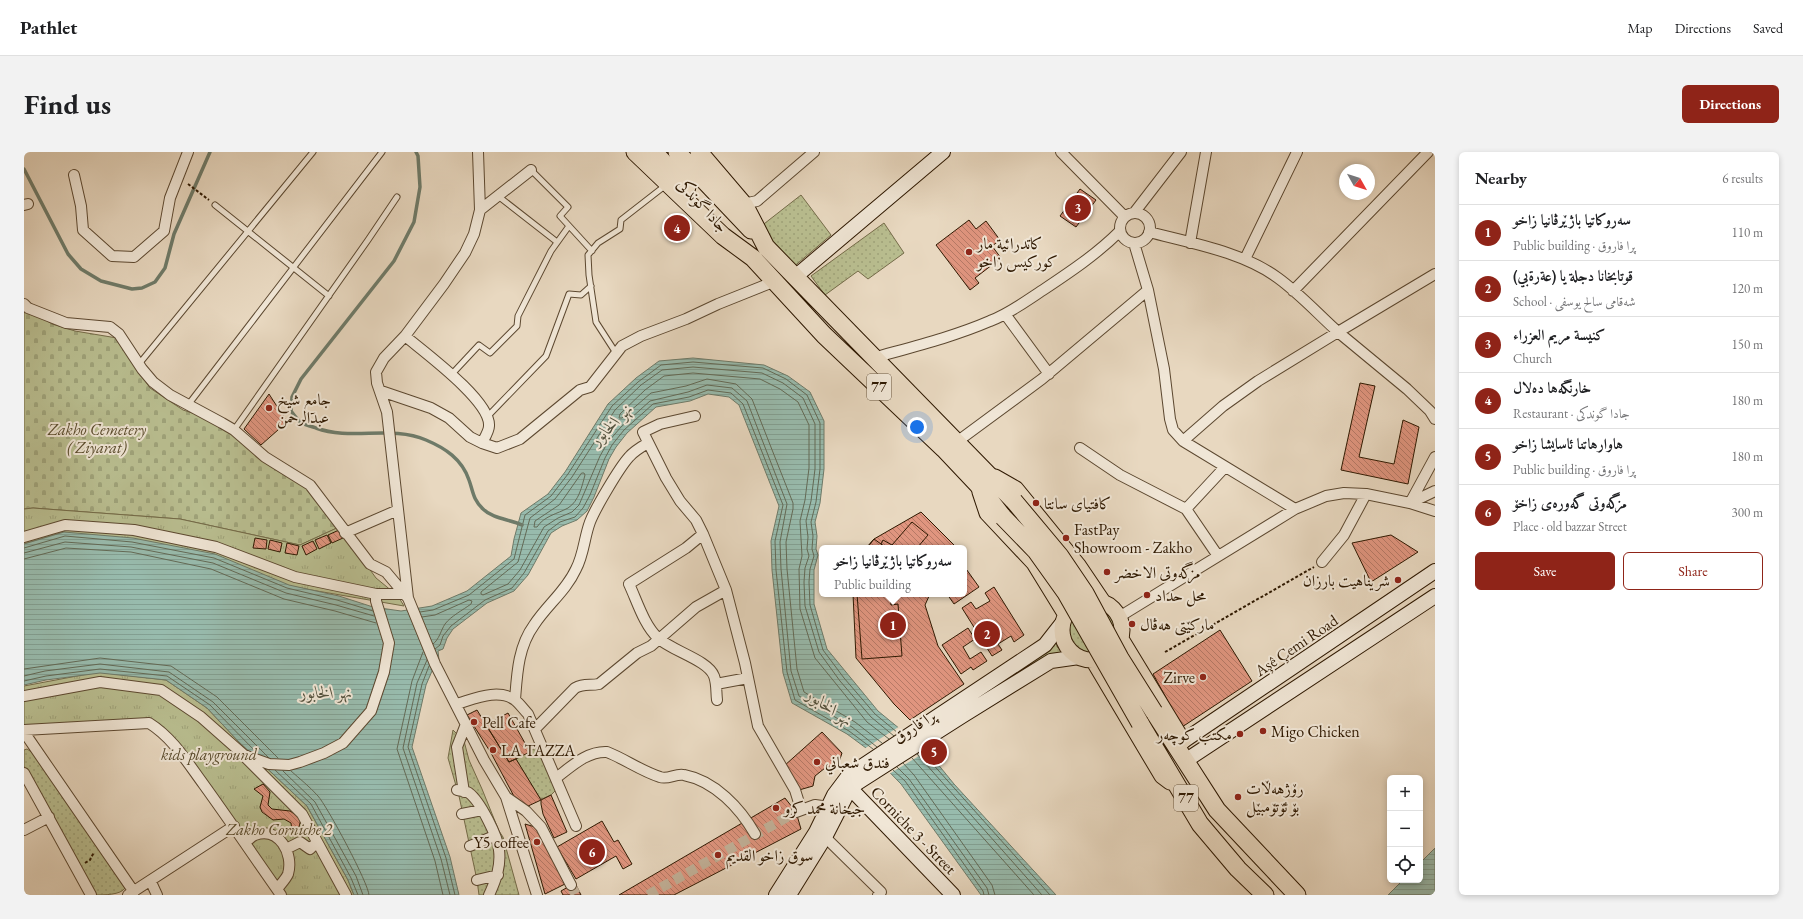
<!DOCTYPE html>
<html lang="en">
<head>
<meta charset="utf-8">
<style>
	:root { --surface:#fff; --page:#f2f2f2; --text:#202124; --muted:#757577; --line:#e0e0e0; --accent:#8f2418 }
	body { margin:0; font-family:"EB Garamond",Amiri,serif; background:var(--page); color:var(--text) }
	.controls { position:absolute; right:12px; bottom:12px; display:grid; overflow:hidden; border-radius:6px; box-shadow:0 2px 6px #0003 }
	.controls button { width:36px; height:36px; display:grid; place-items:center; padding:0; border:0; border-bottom:1px solid var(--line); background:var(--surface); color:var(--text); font:20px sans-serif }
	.compass { position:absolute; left:1315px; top:12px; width:36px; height:36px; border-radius:50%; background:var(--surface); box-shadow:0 2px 6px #0003; rotate:129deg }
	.you { position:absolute; left:893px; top:275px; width:14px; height:14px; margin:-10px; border:3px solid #fff; border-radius:50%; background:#1a73e8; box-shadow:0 0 0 6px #1a73e833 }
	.badge { display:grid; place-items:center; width:26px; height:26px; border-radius:50%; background:var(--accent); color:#fff; font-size:13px; font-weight:700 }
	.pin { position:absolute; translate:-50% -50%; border:2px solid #fff; box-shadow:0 1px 4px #0006 }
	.popup { position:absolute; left:795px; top:393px; width:148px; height:52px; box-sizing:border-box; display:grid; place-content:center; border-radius:6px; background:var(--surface); filter:drop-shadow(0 1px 3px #0005); font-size:13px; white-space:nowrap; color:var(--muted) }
	.popup b { font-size:15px; color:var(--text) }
	.popup::after { content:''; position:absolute; left:50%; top:100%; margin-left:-8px; border:8px solid transparent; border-top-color:var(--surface) }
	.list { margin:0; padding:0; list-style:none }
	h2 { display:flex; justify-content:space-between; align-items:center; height:52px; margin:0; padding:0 16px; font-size:17px }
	h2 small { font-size:13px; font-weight:400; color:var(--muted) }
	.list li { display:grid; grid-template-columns:26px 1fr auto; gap:12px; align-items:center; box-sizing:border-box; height:56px; padding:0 16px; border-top:1px solid var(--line) }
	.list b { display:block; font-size:15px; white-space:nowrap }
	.list p { margin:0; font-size:13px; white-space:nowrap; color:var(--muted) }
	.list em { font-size:13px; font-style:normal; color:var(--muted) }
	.actions { display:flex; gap:8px; padding:12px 16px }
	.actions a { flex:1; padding:9px 0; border:1px solid var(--accent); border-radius:6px; text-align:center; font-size:14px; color:var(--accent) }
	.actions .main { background:var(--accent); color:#fff }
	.icon { flex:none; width:22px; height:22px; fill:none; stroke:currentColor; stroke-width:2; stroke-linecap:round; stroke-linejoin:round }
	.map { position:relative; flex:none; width:1411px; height:743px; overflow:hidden; border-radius:6px }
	header { display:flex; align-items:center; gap:24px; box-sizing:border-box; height:56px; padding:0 20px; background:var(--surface); border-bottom:1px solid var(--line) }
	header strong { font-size:19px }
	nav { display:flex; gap:22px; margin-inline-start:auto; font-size:14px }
	.intro { display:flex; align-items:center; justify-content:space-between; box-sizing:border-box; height:96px; padding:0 24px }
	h1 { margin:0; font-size:28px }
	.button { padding:10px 18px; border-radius:6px; background:var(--accent); color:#fff; font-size:14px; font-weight:700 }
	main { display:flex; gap:24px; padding:0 24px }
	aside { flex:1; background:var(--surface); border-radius:6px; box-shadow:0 2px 6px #0003 }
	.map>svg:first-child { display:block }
</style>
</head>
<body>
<header>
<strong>Pathlet</strong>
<nav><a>Map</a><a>Directions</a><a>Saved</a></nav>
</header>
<div class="intro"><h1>Find us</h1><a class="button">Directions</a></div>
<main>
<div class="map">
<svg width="1411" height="743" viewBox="0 0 1411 743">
	<defs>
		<pattern id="grass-dots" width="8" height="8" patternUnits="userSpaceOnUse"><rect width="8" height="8" fill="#b9be90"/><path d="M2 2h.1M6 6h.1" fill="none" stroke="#9fa37a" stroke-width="1.8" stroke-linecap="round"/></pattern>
		<pattern id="cemetery-stones" width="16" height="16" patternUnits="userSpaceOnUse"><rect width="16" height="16" fill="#b9be90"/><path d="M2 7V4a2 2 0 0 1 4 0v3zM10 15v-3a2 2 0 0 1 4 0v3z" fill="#9fa37a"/></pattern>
		<pattern id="park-tufts" width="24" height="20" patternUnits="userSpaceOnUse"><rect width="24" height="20" fill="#b9be90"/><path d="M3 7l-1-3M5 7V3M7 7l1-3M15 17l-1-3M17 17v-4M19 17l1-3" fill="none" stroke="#9fa37a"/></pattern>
		<pattern id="water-rules" width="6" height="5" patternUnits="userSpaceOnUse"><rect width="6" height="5" fill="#98bbad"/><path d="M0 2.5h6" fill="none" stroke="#83a093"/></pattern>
		<pattern id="building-back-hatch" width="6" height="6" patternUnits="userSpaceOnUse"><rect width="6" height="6" fill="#e0957f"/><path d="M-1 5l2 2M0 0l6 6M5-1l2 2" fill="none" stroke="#b67966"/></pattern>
	</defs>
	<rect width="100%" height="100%" fill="#e8d8c0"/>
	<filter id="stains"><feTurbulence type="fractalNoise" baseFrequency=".005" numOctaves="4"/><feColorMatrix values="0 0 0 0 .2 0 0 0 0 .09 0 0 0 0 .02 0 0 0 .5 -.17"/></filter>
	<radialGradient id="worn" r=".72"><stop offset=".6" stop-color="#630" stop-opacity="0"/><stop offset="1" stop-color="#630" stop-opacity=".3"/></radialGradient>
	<!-- grass -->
	<path fill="url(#grass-dots)" stroke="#746b48" d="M777,43L807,83L767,117L736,75Z
		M860,71L880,101L844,127L834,119L801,143L787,124Z
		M1078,456C1090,462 1094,471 1093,484L1067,503C1048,499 1040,484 1048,466Z
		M1034,483L1033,495L1042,500L1022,506L986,526L1021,499Z
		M429,578L440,589L445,608L458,637L475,679L479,685L495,743H455L453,728L435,644L424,606Z
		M515,594L534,636L527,643L518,647L515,645L492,607Z
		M3,597L9,601L101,736C97,743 80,743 70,743L20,657L0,614V598Z"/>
	<!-- cemetery -->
	<path fill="url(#cemetery-stones)" stroke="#746b48" d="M0,154L28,172L51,179L93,186L126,236L159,258L181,265L204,276L291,339L315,375L276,393L156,367L9,356L0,357Z"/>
	<!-- park -->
	<path fill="url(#park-tufts)" stroke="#746b48" d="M9,356L156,367L276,393L315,375L352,426L374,444L380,454L270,435L40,380L0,392V357Z
		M74,520L142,528L183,556L216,591L283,654L324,728L330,743H257L193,650L125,572L0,578V534Z"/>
	<!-- water -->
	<path fill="url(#water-rules)" stroke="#6e7a68" d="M669,206L740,213L764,224L786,240L800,269V317L796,351L791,370L793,384L792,397L794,403L790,418V452L803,497L854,559L904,600L930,632L1032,743H957L877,632L842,596L823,582L768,551L759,521L748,418L747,389L755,354L715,253L705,245L684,242L666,249L632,255L603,281L592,295L585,307L570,345L563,359L553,368L538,374L527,381L504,423L490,439L463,451L429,477L423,486L419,497L414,499L415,508L411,512L402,533L388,595L426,705L435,743H330L324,728L283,654L214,589L183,556L142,528L76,521L22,528L0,533V392L40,380L109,386L191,402L265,433L315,444L349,455L377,459L408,454L443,439L487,404L490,387L497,361L524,342L541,320L584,252L612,226L635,209Z
		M1411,696V743H1364L1379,728H1396V711Z"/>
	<!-- pier -->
	<path fill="#e8d8c0" d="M876,574L905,598L865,622L840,597Z"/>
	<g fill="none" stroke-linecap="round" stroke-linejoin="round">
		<!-- shore -->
		<path stroke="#636a56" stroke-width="1" d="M558,321H560L561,323C558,334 555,349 544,356C533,362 520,364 513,375H510L511,369L535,353Z
			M0,396L41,384L108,390L190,406L263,436L313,448L349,459
			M0,401L41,390L107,395L189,411L262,441L312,453L350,464
			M0,407L42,396L107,400L187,417L260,447L311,459L352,471
			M396,460L409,458L445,443L490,407L501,363L527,344L544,322L588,254L614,230L637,213L669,210L739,216L762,227L783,243L796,271V317L792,350L787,370L789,384L788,397L790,404L786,417L785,430L786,453L799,498L820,526L851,562L874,581
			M398,465L411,463L445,448L448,449L447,452C439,458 427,464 421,472C417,478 415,488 409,492
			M411,497L416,493L419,484L427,474L461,448L488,436L500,421L524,379L536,370L551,365L559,356L566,343L581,306L588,293L600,278L629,252L665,245L684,238L707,241L719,252L759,353L751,389L752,418L763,520L771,548L825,579L849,597
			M399,500L388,529L373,597L411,709L419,743
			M403,508L393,531L379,596L417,707L426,743
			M405,514L398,532L384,595L422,706L431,743
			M0,517L76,506L147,514L193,545L254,606
			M0,524L21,519L76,512L145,520L189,550L245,606
			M0,529L22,524L76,517L143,524L186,553L233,601
			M858,591L831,570L780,540L773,517L763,417L762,390L769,357V351L728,247L712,232L683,227L662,234L627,241L598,266H595L596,262L621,238L640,224L669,221L736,227L756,237L774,250L785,273V316L781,348L776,369L778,404L775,417L776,457L791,506L843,570L865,587
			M853,595L828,575L775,544L767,519L757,417L756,390L763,352L723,249L708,236L683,233L664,240L626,249L597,275L584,290L576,304L555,353L548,360L534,366L520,375L496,418L484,432L459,443L457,442V440L494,410L506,366L531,347L548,325L591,258L617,233L638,218L669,215L738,221L759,231L779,246L791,272V317L787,349L782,369L784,385L783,397L785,404L781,416L780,430L781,454L795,500L816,529L847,565L870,584
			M897,599L1026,743
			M893,602L1018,743
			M888,606L1010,743
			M879,611L890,623L968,733L971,743
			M873,615L885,627L963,736L965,743
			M251,618L287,652L327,726L334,743
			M869,618L881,629L959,739L960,743
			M259,619L291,650L332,724L339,743
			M267,619C276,627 286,635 294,644C303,654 345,732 345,743"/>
		<!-- stream -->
		<path stroke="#6e7a68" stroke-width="3.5" d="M392,0L394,4L396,35L390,70L370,109L277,227L268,245L267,259C270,263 274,268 277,271C281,273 287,274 292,276C327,289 367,273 402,288C421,296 438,307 445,328C449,339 449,348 459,357C469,367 485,367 498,373
			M0,17L44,102L57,117L77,129L108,137L118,136L131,130L141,116L150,82L186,0"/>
	</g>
	<!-- building -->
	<path fill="url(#building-back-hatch)" stroke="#2e1800" d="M1056,37L1072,48L1052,75L1036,64Z
		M945,68L952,77L962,69L976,88L968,94L977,106L951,126L955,131L946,138L912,93Z
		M1336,231L1351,234L1335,305L1370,312L1379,268L1395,275L1384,332L1317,318Z
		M245,242L263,270L237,293L220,277Z
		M897,360L933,396H842L850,387Z
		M888,370L904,383L893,396H862L857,392L859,388L868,393Z
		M315,378L319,386L308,391L304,383Z
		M303,383L307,391L295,397L291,388Z
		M1367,383L1394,400L1347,430L1328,391Z
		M231,386L243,388L242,397L229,396Z
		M850,387L857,392L862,396H843Z
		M246,388L258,391L256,400L244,397Z
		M289,389L293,397L282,403L278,394Z
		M263,391L275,394L273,403L261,401Z
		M940,414L955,435L930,452L923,442H940Z
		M970,435L1000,483L990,490L987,484L974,492L978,498L968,504L938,456L947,450L952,457L966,449L961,441Z
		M829,442H906L901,453L914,494L940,532L886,568L870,552L832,506Z
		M833,442H866L867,453L874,452L878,504L838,507Z
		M944,476L951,487L939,495L946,507L957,500L963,509L949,518L947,515L937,522L918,493Z
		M1196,478L1228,529L1158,575L1129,522Z
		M453,558L485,610L492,607L517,648L502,655L493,650L467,601L443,563Z
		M484,561L506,600L485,610L462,573Z
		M798,580L818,601L814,613L801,616L791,624L789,634L775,638L760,614Z
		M239,632L246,640L244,653L248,657L266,659L272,663L277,667L275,675L268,679L267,671L260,667L249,668L238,660L236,655L239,644L230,637Z
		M527,643L543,680L530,686L519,662L517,652V648Z
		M761,646L772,660L777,677L650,743H595Z
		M578,669L590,690L594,688L608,712L599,717L592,704L552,727L533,695Z
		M501,672L511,675L518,684L543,731L521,742Z
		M551,731L557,743H539L537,739Z"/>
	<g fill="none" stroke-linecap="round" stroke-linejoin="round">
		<!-- street-tunnel -->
		<path stroke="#c3b29a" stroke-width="10" stroke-dasharray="10 5" stroke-linecap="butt" d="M547,733L552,743
			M624,743L772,660"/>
		<defs>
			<path id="lane" d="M507,18L544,55L536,64L568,99
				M474,44L533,90
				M191,53L305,144
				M592,201L572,170L565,123L564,103L574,91L596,77L597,68L642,33
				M115,212L289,0
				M427,223L455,193L466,201L493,174L494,164L527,99L545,74
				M164,253L358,0
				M463,265L522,204L545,142L557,143L567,134
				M210,278L344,88L373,45"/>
			<path id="street" d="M454,0L456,58L450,82L441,101L420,132L381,184L360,206L352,220L353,231L363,260L384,446L411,512L460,608L482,645L513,743
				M1037,0L1101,65
				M50,23L57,54L59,78L88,104L110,105L140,79L146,46L164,0
				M719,52L733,49L790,0
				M0,53L4,52
				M456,58L507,18
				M1110,61L1157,0
				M1096 76a15 15 0 1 1 30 0a15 15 0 1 1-30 0Z
				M1125,80C1167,91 1219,100 1254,126C1276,142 1294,162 1314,180L1411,122
				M1110,91L1124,138L1140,217L1146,267L1149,278L1159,289L1271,357
				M1166,91L1182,0
				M1221,107L1273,0
				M1269,139L1404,0
				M0,152L4,156L42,171L86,175L95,182L118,217L129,230L146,243L198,271L210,278L241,305L286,333L346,412L362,420L383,445
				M981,162L1025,222
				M381,184C400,200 467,249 465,274C465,279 460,287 458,291
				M849,206C888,195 929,185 966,169C985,162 1002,149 1019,138C1046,120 1073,102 1096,79
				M357,239L407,256L425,266L446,285L458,291L473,296L496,287L556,238L566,235L598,194L617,184L662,167L694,152L749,130
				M671,264L636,272L619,280L642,326L656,349L672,368L679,382L702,438L721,511L734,574L771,638L777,657
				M934,289L1018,227L1124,138
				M1159,289L1199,254L1234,229L1314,180L1383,237L1406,259L1411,267
				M1056,296L1096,323L1162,357L1194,404
				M1386,351L1411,305
				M1386,351L1411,339
				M1162,357L1201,315
				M321,381L374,358
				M679,382L662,396L605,432C613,449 620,473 634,486C648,499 684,508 690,524C693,532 692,540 693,548
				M0,385L41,373L110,378L192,395L271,425L352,442
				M1298,410L1320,383L1342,342
				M1095,465L1271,357L1302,344L1320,341L1342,342L1386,351L1411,359
				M692,532L724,526
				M0,544L76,530L137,538L177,565L220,603L245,612L265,613L276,610L300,601L319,591L347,559L360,520L365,491L352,449V442H380
				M491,548C493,522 494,495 510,473C523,453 542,439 552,417C560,402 560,386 566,370C571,357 595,316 605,305C610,299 617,295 624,291
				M432,552C450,547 474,536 491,548C496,552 500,558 504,562L552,674
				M511,577L551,536C560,531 566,534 575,532L613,501L627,494L672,455L702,438
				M0,578L125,571C149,586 163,610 180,633C206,669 231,706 257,743
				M0,580L110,740
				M220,604L278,662L322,743
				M0,621L67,743
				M532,626C548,614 563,599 583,600C601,607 617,619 636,625C644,628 652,621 660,623C691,629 716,656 731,682
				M433,638C437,639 442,639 445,641C456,649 474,685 475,698C477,714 472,728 465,743
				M440,640L433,595L442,572
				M482,645L502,659L517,675L547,733
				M772,660L791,653L805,655
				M438,662L458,658
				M0,678L25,665
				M801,685L857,740L854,743
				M221,691C224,688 228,684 231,683C255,674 270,702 264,722C262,727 256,733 253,737
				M446,694L470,684
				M262,697L276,690L286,697L293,690
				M453,728L474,723
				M127,730L133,743
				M104,743L210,674"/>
			<path id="secondary" d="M771,125L919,0
				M1152,594L1411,419
				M1161,609L1411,444
				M827,637L929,743
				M752,743L792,680L810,643L825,623L1021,493L1039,470
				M765,743L801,685L822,644L833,631L938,564L1027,509L1055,505"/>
			<path id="primary" d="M971,325L992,337L1054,413L1079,450
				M956,340L963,361L1010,411L1042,463
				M1038 478a30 30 0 1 1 60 0a30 30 0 1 1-60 0Z
				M1097,487L1159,589
				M1069,508L1138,624L1146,630"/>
			<path id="highway" d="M611,0L699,84L729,106L800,183L920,297L954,333L979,365
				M630,0L663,35
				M653,0L727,78
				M675,0L721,54L742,95L990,349
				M1130,560L1193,658L1273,743
				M1116,571L1176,672L1214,717L1241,743"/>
		</defs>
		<!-- lane casing -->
		<use href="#lane" stroke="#5c4830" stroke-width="7"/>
		<!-- street casing -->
		<use href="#street" stroke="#5c4830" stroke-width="12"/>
		<!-- secondary casing -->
		<use href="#secondary" stroke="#2e1800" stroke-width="16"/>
		<!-- primary casing -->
		<use href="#primary" stroke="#2e1800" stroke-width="17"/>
		<!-- highway casing -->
		<use href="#highway" stroke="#2e1800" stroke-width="19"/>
		<!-- path -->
		<path stroke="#2e1800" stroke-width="2" stroke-dasharray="3 2" stroke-linecap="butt" d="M164,32L185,48
			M1141,500L1290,415
			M61,711L66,708L70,700"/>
		<!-- lane -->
		<use href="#lane" stroke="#f0e6d6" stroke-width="5"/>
		<!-- street -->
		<use href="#street" stroke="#f0e6d6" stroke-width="10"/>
		<!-- secondary -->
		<use href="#secondary" stroke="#f0e6d6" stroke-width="14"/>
		<!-- primary -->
		<use href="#primary" stroke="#e8d8c0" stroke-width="15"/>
		<!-- highway -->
		<use href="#highway" stroke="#e8d8c0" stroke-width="17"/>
		<defs>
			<path id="highway-bridge" d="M990,349L1036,404L1061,441L1096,506L1130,560
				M979,365L1012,399L1042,441L1116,571"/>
		</defs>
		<!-- highway-bridge casing -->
		<use href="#highway-bridge" stroke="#2e1800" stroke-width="19" stroke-linecap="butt"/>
		<!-- highway-bridge -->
		<use href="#highway-bridge" stroke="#e8d8c0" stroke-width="17"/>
	</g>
	<!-- markers -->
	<g fill="#8f2418" stroke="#f0e6d6" stroke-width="1.5">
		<circle cx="945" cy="100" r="4"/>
		<circle cx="245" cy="256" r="4"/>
		<circle cx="1012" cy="351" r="4"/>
		<circle cx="1042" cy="386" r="4"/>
		<circle cx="1083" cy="420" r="4"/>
		<circle cx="1374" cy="428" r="4"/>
		<circle cx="1123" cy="443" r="4"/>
		<circle cx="1108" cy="472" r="4"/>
		<circle cx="1179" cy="525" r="4"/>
		<circle cx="450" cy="570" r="4"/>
		<circle cx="1239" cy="579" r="4"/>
		<circle cx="1216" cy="582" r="4"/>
		<circle cx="469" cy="598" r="4"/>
		<circle cx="793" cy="610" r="4"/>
		<circle cx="1214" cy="645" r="4"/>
		<circle cx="752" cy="656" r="4"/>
		<circle cx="513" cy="690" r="4"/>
		<circle cx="694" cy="703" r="4"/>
	</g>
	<g text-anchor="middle" stroke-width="4" stroke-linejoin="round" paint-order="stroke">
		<!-- shield labels -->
		<g fill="#f0e6d6" stroke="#685640" stroke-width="1">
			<rect x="843" y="222" width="24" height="26" rx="3"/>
			<rect x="1150" y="633" width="24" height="26" rx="3"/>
		</g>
		<g font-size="15" font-weight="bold" fill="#2e1800">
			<text x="855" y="240">77</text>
			<text x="1162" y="651">77</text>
		</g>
		<!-- street labels -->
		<g font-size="16" fill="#2e1800" stroke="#f0e6d6">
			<text transform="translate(679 53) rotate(47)" y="6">جادا گوندکی</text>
			<text transform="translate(1272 493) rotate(-34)" y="6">Aşê Çemi Road</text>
			<text transform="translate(890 574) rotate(-32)" y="6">پرا فاروق</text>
			<text transform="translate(890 678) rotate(46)" y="6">Corniche 3 - Street</text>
		</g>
		<!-- poi labels -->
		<g font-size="16" fill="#2e1800" stroke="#f0e6d6" text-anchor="start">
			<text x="953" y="97">كاتدرائية مار<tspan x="953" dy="18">كوركيس زاخو</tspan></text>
			<text x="253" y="253">جامع شيخ<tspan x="253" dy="18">عبدالرحمن</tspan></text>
			<text x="1020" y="357">کافتیای سانتا</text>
			<text x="1050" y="383">FastPay<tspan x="1050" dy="18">Showroom - Zakho</tspan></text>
			<text x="1091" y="426">مزگەوتی الاخضر</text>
			<text x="1366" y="434" text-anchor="end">شريناهيت بارزان</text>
			<text x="1131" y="449">محل حداد</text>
			<text x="1116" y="478">مارکێتی هەڤال</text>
			<text x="1171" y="531" text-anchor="end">Zirve</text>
			<text x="458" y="576">Pell Cafe</text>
			<text x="1247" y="585">Migo Chicken</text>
			<text x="1208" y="588" text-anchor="end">مکتب کوچه‌ر</text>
			<text x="477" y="604">LA TAZZA</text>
			<text x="801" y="616">فندق شعباني</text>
			<text x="1222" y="642">رۆژهەڵات<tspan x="1222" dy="18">بۆ ئۆتۆمبێل</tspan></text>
			<text x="760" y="662">جيخانة محمد كرو</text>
			<text x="505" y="696" text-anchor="end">Y5 coffee</text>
			<text x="702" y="709">سوق زاخو القديم</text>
		</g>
		<!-- park labels -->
		<g font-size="16" font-style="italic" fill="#584a2b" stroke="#f0e6d6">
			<text x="73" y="283">Zakho Cemetery<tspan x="73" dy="18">( Ziyarat)</tspan></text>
			<text x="185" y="608">kids playground</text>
			<text x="255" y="683">Zakho Corniche 2</text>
		</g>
		<!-- water labels -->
		<g font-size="17" font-style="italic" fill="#53513d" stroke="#f0e6d6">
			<text transform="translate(587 272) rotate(-45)" y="6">نهر الخابور</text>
			<text x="302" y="546">نهر الخابور</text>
			<text transform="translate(806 555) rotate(35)" y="6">نهر الخابور</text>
		</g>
	</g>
	<rect width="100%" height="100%" filter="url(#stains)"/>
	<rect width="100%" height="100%" fill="url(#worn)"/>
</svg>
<div class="controls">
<button>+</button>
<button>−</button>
<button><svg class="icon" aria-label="locate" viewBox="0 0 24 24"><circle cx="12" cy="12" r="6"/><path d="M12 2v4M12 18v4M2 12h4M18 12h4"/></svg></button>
</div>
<svg class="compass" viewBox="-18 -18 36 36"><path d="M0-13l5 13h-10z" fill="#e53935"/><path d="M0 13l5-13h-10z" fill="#757577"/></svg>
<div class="you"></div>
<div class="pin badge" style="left:869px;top:473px">1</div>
<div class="popup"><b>سه‌روكاتيا باژێرڤانيا زاخو</b>Public building</div>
<div class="pin badge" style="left:963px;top:482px">2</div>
<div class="pin badge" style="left:1054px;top:56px">3</div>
<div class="pin badge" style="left:653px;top:76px">4</div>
<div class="pin badge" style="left:910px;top:600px">5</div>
<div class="pin badge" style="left:568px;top:700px">6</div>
</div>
<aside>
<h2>Nearby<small>6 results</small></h2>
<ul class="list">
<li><span class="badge">1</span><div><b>سه‌روكاتيا باژێرڤانيا زاخو</b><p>Public building · پرا فاروق</p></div><em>110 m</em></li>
<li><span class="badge">2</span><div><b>قوتابخانا دجلة يا (عةرةبي)</b><p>School · شەقامی سالح یوسفی</p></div><em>120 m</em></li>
<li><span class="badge">3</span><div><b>كنيسة مريم العزراء</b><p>Church</p></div><em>150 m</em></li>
<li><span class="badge">4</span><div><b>خارنگەها دەلال</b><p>Restaurant · جادا گوندکی</p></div><em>180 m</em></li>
<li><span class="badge">5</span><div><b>هاوارهاتنا ئاسایشا زاخو</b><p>Public building · پرا فاروق</p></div><em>180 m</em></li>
<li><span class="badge">6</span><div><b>مزگەوتی گەورەی زاخۆ</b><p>Place · old bazzar Street</p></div><em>300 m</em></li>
</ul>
<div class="actions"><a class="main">Save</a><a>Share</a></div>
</aside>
</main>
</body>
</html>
